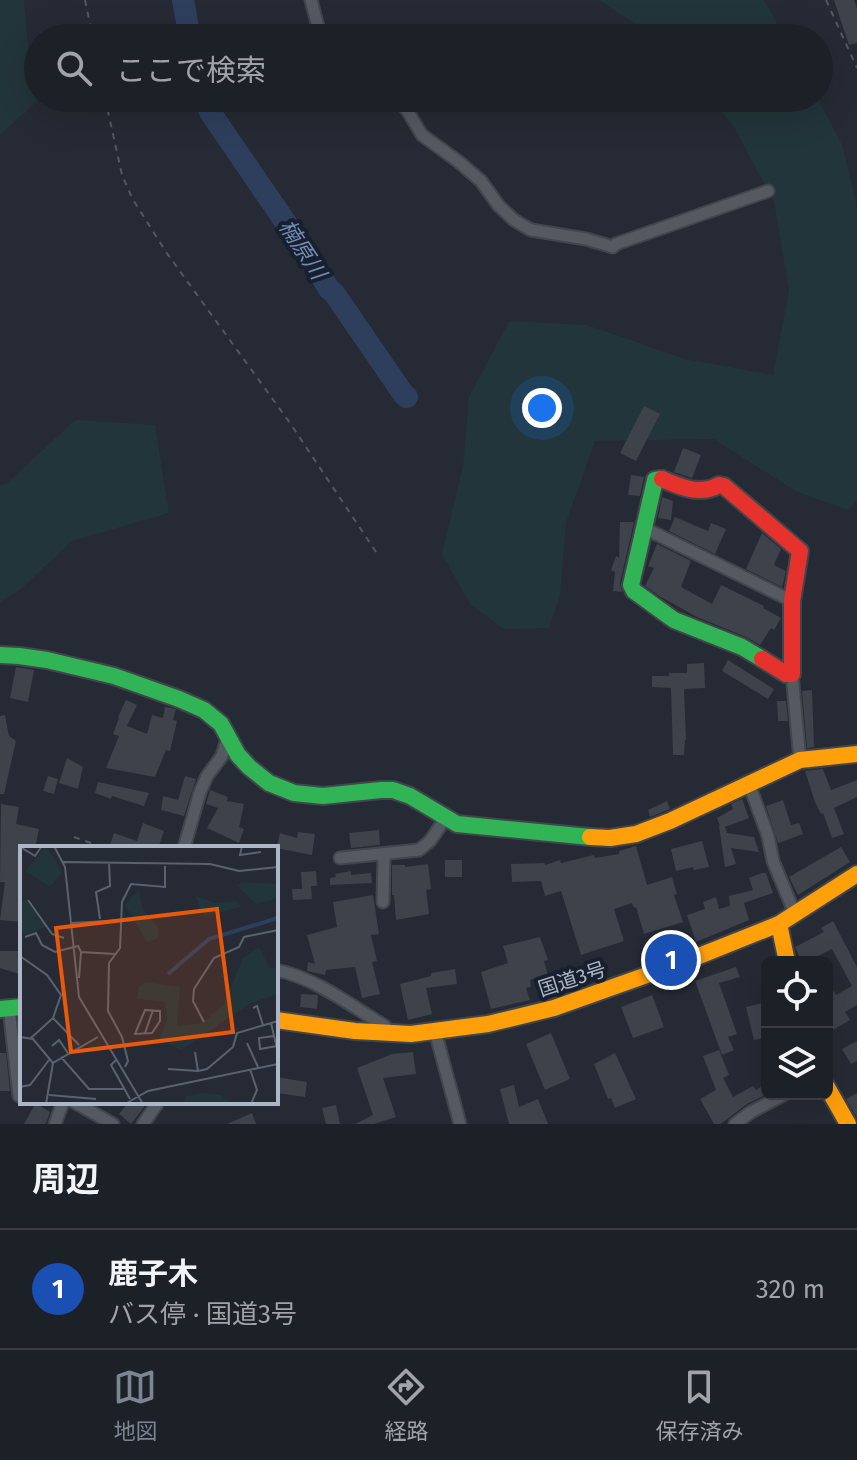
<!DOCTYPE html>
<html lang="ja">
<head>
<meta charset="utf-8">
<style>
	:root { --surface:#1c2027; --page:#25282f; --text:#f1f3f6; --muted:#a0a3a7; --line:#3a3e44; --accent:#7d8594 }
	body { margin:0; font-family:"Fira Sans","Noto Sans JP",sans-serif; background:var(--page); color:var(--text) }
	.controls { position:absolute; right:24px; bottom:24px; display:grid; overflow:hidden; border-radius:12px; box-shadow:0 8px 32px #0002 }
	.controls button { width:72px; height:72px; display:grid; place-items:center; padding:0; border:0; border-bottom:2px solid var(--line); background:var(--surface); color:var(--text); font:40px sans-serif }
	.you { position:absolute; left:542px; top:408px; width:28px; height:28px; margin:-20px; border:6px solid #fff; border-radius:50%; background:#1a73e8; box-shadow:0 0 0 12px #1a73e833 }
	.badge { display:grid; place-items:center; width:52px; height:52px; border-radius:50%; background:var(--accent); color:#fff; font-size:26px; font-weight:700 }
	.pin { position:absolute; translate:-50% -50%; border:4px solid #fff; box-shadow:0 2px 8px #0006 }
	.list { margin:0; padding:0; list-style:none }
	h2 { display:flex; justify-content:space-between; align-items:center; height:104px; margin:0; padding:0 32px; font-size:34px }
	h2 small { font-size:26px; font-weight:400; color:var(--muted) }
	.list li { display:grid; grid-template-columns:52px 1fr auto; gap:24px; align-items:center; box-sizing:border-box; height:120px; padding:0 32px; border-top:2px solid var(--line) }
	.list b { display:block; font-size:30px; white-space:nowrap }
	.list p { margin:0; font-size:26px; white-space:nowrap; color:var(--muted) }
	.list em { font-size:26px; font-style:normal; color:var(--muted) }
	.icon { flex:none; width:44px; height:44px; fill:none; stroke:currentColor; stroke-width:2; stroke-linecap:round; stroke-linejoin:round }
	.map { position:relative; flex:none; width:857px; height:1124px; overflow:hidden }
	.search { position:absolute; background:var(--surface); box-shadow:0 8px 32px #0002; left:24px; right:24px; top:24px; height:88px; display:flex; align-items:center; gap:20px; box-sizing:border-box; padding:0 28px; border-radius:44px; color:var(--muted); font-size:30px }
	.sheet { height:224px; background:var(--surface) }
	nav { display:flex; justify-content:space-around; align-items:center; box-sizing:border-box; height:112px; border-top:2px solid var(--line); background:var(--surface); font-size:22px; color:var(--muted) }
	nav a { display:grid; justify-items:center; gap:4px }
	nav .on { color:var(--accent) }
	.map>svg:first-child { display:block }
</style>
</head>
<body>
<div class="map">
<svg width="857" height="1124" viewBox="0 0 857 1124">
	<rect width="100%" height="100%" fill="#252a34"/>
	<!-- green -->
	<path fill="#22353a" d="M0,0H24L27,36L37,101L0,135Z
		M599,0H764L785,38H656Z
		M710,98H817L842,144L857,207V501L848,510L795,491L714,439L595,441L566,523L560,596L549,628L504,629L470,604L442,554L463,466L469,397L509,321L587,325L685,359L773,375L789,290L774,202L734,127Z
		M75,420L155,425L169,513L72,541L20,590L0,602V486L7,483Z"/>
	<g fill="none" stroke-linecap="round" stroke-linejoin="round">
		<!-- river -->
		<path stroke="#2e3f5d" stroke-width="22" d="M183,0L190,38
			M205,98L210,112L312,261L329,289L334,293L404,395L407,397"/>
	</g>
	<!-- building -->
	<path fill="#3d424b" d="M834,0H854L857,8V43L849,45Z
		M644,406L660,414L636,461L620,453Z
		M683,448L701,455L692,478L674,472Z
		M631,475L644,477L640,496L628,495Z
		M662,497L673,501L671,520L658,518Z
		M675,517L708,531L711,523L726,529L715,554L669,531Z
		M620,522H634L620,583L622,592L613,591L615,572L611,570L616,556L619,558Z
		M762,533L781,549L774,565L786,571L782,587L746,569Z
		M657,544L691,561L681,587L712,604L721,585L764,606L763,608L781,618L774,630L771,628L760,645L746,637L697,617L661,597L645,586L654,568L648,566Z
		M728,660L774,689L768,699L722,671Z
		M704,663L705,688L684,689L686,740H685L684,755H673L671,688L652,687V676H669V673H687V664Z
		M16,667L34,670L28,702L10,698Z
		M812,690L814,747L807,748L802,691Z
		M126,700L137,705L127,726L147,734L152,715L163,718L165,707L176,709L173,720L177,721L170,751L166,750L155,777L106,768L119,736L113,734L119,718L118,717Z
		M777,701H786L788,721H778Z
		M5,715L9,736L16,741L4,794H0V716Z
		M67,758L83,767L78,789L59,783Z
		M823,769L831,790L857,780V797L834,808L844,834L832,838L823,813L821,814L815,802L805,771Z
		M48,776L58,779L54,794L43,791Z
		M185,776L196,779L184,816L161,810L163,796L178,800Z
		M98,782L149,793L144,806L112,796L111,799L95,793Z
		M210,790L228,797L227,801L244,804L239,827L244,829L239,843L207,828L218,808L206,804Z
		M742,799L749,818L725,827L727,833L754,837L759,852L731,848L736,864L725,867L719,826H720L717,818L733,809L731,804Z
		M783,800L791,825L799,823L803,834L778,843L766,806Z
		M667,801L670,809L650,817L648,810Z
		M1,804L19,807L16,824L39,829L35,848H22V922L0,920L5,882H0Z
		M143,823L164,831L158,848H109L114,833L137,841Z
		M379,830L380,845L351,848L349,833Z
		M298,832L315,834L312,855L276,848L280,833L297,838Z
		M702,841L709,867L694,870L693,867L676,871L671,849Z
		M636,846L647,885L672,877L677,894L674,895L683,922L644,934L636,907L634,908L632,903L614,909L624,941L581,955L561,891L545,896L541,881L512,882L511,864L545,863V865L560,860L561,863L594,855L595,858L619,854V851Z
		M841,847L850,862L798,895L789,877Z
		M445,860H462V877H445Z
		M428,864L431,889L426,890L429,914L396,920L394,895H392V865H405V867Z
		M316,871L317,886H311L312,899L293,900L292,889H302L301,872Z
		M351,871V875L371,873L372,883L330,885V878L336,877L335,874Z
		M762,873H766L773,893L744,903L749,920L696,942L687,915L705,909L703,902L716,897L719,909L730,906L729,896L753,890L749,878Z
		M373,895L379,934L371,935L377,961L372,962L380,994L362,998L355,967L326,970L325,975L307,971L308,962L315,964L307,935L337,927L333,902Z
		M833,921L857,967V1005L845,1012L850,1020L831,1031L827,1024V995L834,991L836,995L852,986L832,949L814,958L816,962H802L795,947L824,932L821,928Z
		M540,937L548,960L544,961L548,975L530,980L531,987L526,988L530,1000L491,1009L481,972L508,963L503,946Z
		M0,951H22V975L0,968Z
		M736,967L740,977L719,983L737,1034L728,1037L734,1050L722,1055L695,981Z
		M455,969L457,984L426,988L432,1014L408,1020L400,984L431,976V973Z
		M301,994L318,995L317,1009L300,1007Z
		M652,995L664,1027L633,1038L621,1007Z
		M767,1002V1037L754,1040L746,1007Z
		M551,1033L570,1079L545,1090L526,1044Z
		M857,1041V1061L851,1064L842,1049Z
		M719,1050L729,1075L723,1078L733,1097L753,1086L756,1090L767,1083V1094L747,1104L726,1120L720,1124H714L700,1099L716,1090L703,1056Z
		M413,1052L416,1074L383,1078L396,1117L374,1124H355L373,1115L357,1068L392,1054Z
		M0,1053H6L10,1091H0Z
		M615,1053L636,1099L615,1108L611,1098L608,1099L594,1064Z
		M276,1077L307,1082L305,1097L276,1093Z
		M514,1085L519,1107L538,1099L548,1124H509L500,1089Z
		M857,1093V1118L846,1099Z
		M129,1102H148L131,1124L119,1114Z
		M36,1103L50,1112L47,1121L45,1124H24Z
		M336,1105L340,1124H326L322,1108Z
		M252,1113L256,1124H227Z"/>
	<g fill="none" stroke-linecap="round" stroke-linejoin="round">
		<defs>
			<path id="street" d="M311,0L321,38
				M390,98L401,104L407,110L422,135L459,162L481,181L499,206L514,220L531,230L586,239L613,247L616,244L768,191
				M644,528L792,601
				M792,674L800,760
				M749,784L768,836L773,861L795,914
				M184,848L200,792L207,776L222,756L228,736
				M340,858L419,850L430,841L445,819
				M383,902L384,854
				M276,970C316,978 351,1006 385,1026L386,1030
				M9,1008L19,1096L22,1095
				M435,1031L460,1124
				M74,1102L113,1124
				M55,1124L63,1102
				M143,1124L157,1104
				M735,1124L751,1112L785,1094"/>
			<path id="fast" d="M662,479L655,480L631,585L634,591L674,620L742,647L762,659
				M0,655L19,656L47,660L114,676L179,699L204,710L221,724L238,755L249,767L269,783L294,793L323,796L381,790H393L410,796L457,824L590,837
				M0,1009L22,1007"/>
			<path id="slow" d="M590,837L610,838L636,834L670,821L800,760L857,754
				M779,924L787,962
				M276,1020L355,1031L411,1034L488,1024L554,1008L689,960L779,924L857,874
				M827,1087L848,1124"/>
			<path id="jam" d="M662,479C681,487 699,496 719,485L724,486L800,551L792,601V674H786L762,659"/>
		</defs>
		<!-- street casing -->
		<use href="#street" stroke="#41454c" stroke-width="15"/>
		<!-- fast casing -->
		<use href="#fast" stroke="#41454c" stroke-width="20"/>
		<!-- slow casing -->
		<use href="#slow" stroke="#41454c" stroke-width="20"/>
		<!-- jam casing -->
		<use href="#jam" stroke="#41454c" stroke-width="20"/>
		<!-- path -->
		<path stroke="#53585f" stroke-width="2" stroke-dasharray="6 6" stroke-linecap="butt" d="M85,0L93,38
			M826,0L857,68
			M105,98L122,175L132,198L166,252L290,423L378,555
			M74,837L105,848"/>
		<!-- street -->
		<use href="#street" stroke="#545962" stroke-width="11"/>
		<!-- fast -->
		<use href="#fast" stroke="#30b455" stroke-width="16"/>
		<!-- slow -->
		<use href="#slow" stroke="#ff9f0a" stroke-width="16"/>
		<!-- jam -->
		<use href="#jam" stroke="#e5322d" stroke-width="16"/>
	</g>
	<g text-anchor="middle" stroke-width="8" stroke-linejoin="round" paint-order="stroke">
		<!-- street labels -->
		<g font-size="20" fill="#adb6c7" stroke="#18202f">
			<text transform="translate(572 979) rotate(-18)" y="7">国道3号</text>
		</g>
		<!-- water labels -->
		<g font-size="22" font-style="italic" fill="#738ab2" stroke="#18202f">
			<text transform="translate(303 249) rotate(57)" y="8">楠原川</text>
		</g>
	</g>
	<!-- overview -->
	<g transform="translate(20 846)">
		<rect width="258" height="258" fill="#252a34"/>
		<path d="M26,0L43,26L30,41L5,25ZM222,36L258,38V52L236,58L217,40ZM119,43L122,62L138,81L139,92L127,96L105,59ZM175,50L196,57L217,55L221,61L184,70ZM6,54L18,69L13,73L23,74L26,81L3,89L0,56ZM239,101L250,122L258,121V148L229,158L161,204L139,193L147,173L145,156L117,153L119,141L126,136L160,141L157,180L182,177L203,159L223,112ZM183,247L200,249L213,258H163L167,250Z" fill="#22353a"/>
		<path fill="none" stroke="#2e3f5d" stroke-width="4" d="M148,128L189,93L258,72"/>
		<path fill="none" stroke="#5b626f" stroke-width="2" d="M34,0L45,21L59,151L123,258M222,0L220,9L241,6M2,2L15,10L22,0M43,16L190,18L219,25L258,21M8,54L32,88L44,92M80,73L76,46L90,40L89,16M52,77L103,74M5,91L16,87L22,99L35,106L58,100L61,106L95,108M0,110L27,129L41,149L33,172L11,192M59,132L61,106M233,162L237,160L243,179M125,164L140,165V175L132,187L115,188ZM33,172L59,199M184,176L173,155L174,143L194,112L219,101L224,91L258,84M251,177L258,207M125,187L133,164M254,190L239,192L240,203L257,200M0,191L13,193L33,217M227,197L238,221M32,200L39,194L48,207M175,206L178,225L187,223L213,201L217,187L258,175M41,211L69,243H104M96,214L91,219L110,253M105,221L108,215L102,191L88,165L89,117L100,102L102,56L111,38L145,41V20M148,223L178,225M230,223L237,244L231,258M0,241L10,239L29,214M29,249L76,253M26,258L33,217L78,191M105,258L128,245L258,218"/>
		<path fill="#e8590c" fill-opacity="0.15" stroke="#e8590c" stroke-width="4" d="M197,63L213,186L51,206L36,82Z"/>
		<rect width="258" height="258" fill="none" stroke="#adb6c7" stroke-width="4"/>
	</g>
</svg>
<div class="controls">
<button><svg class="icon" aria-label="locate" viewBox="0 0 24 24"><circle cx="12" cy="12" r="6"/><path d="M12 2v4M12 18v4M2 12h4M18 12h4"/></svg></button>
<button><svg class="icon" aria-label="layers" viewBox="0 0 24 24"><path d="M12 4l9 5-9 5-9-5zM3 14l9 5 9-5"/></svg></button>
</div>
<div class="you"></div>
<div class="pin badge" style="left:671px;top:960px;background:#1a4fb4">1</div>
<div class="search"><svg class="icon" aria-label="search" viewBox="0 0 24 24"><circle cx="10" cy="10" r="6"/><path d="M15 15l6 6"/></svg>ここで検索</div>
</div>
<section class="sheet">
<h2>周辺<small></small></h2>
<ul class="list">
<li><span class="badge" style="background:#1a4fb4">1</span><div><b>鹿子木</b><p>バス停 · 国道3号</p></div><em>320 m</em></li>
</ul>
</section>
<nav>
<a class="on"><svg class="icon" aria-label="map" viewBox="0 0 24 24"><path d="M3 6l6-2 6 2 6-2v14l-6 2-6-2-6 2zM9 4v14M15 6v14"/></svg>地図</a>
<a><svg class="icon" aria-label="directions" viewBox="0 0 24 24"><path d="M12 3l9 9-9 9-9-9zM9 14v-3h6M13 9l2 2-2 2"/></svg>経路</a>
<a><svg class="icon" aria-label="saved" viewBox="0 0 24 24"><path d="M7 4h10v16l-5-4-5 4z"/></svg>保存済み</a>
</nav>
</body>
</html>
